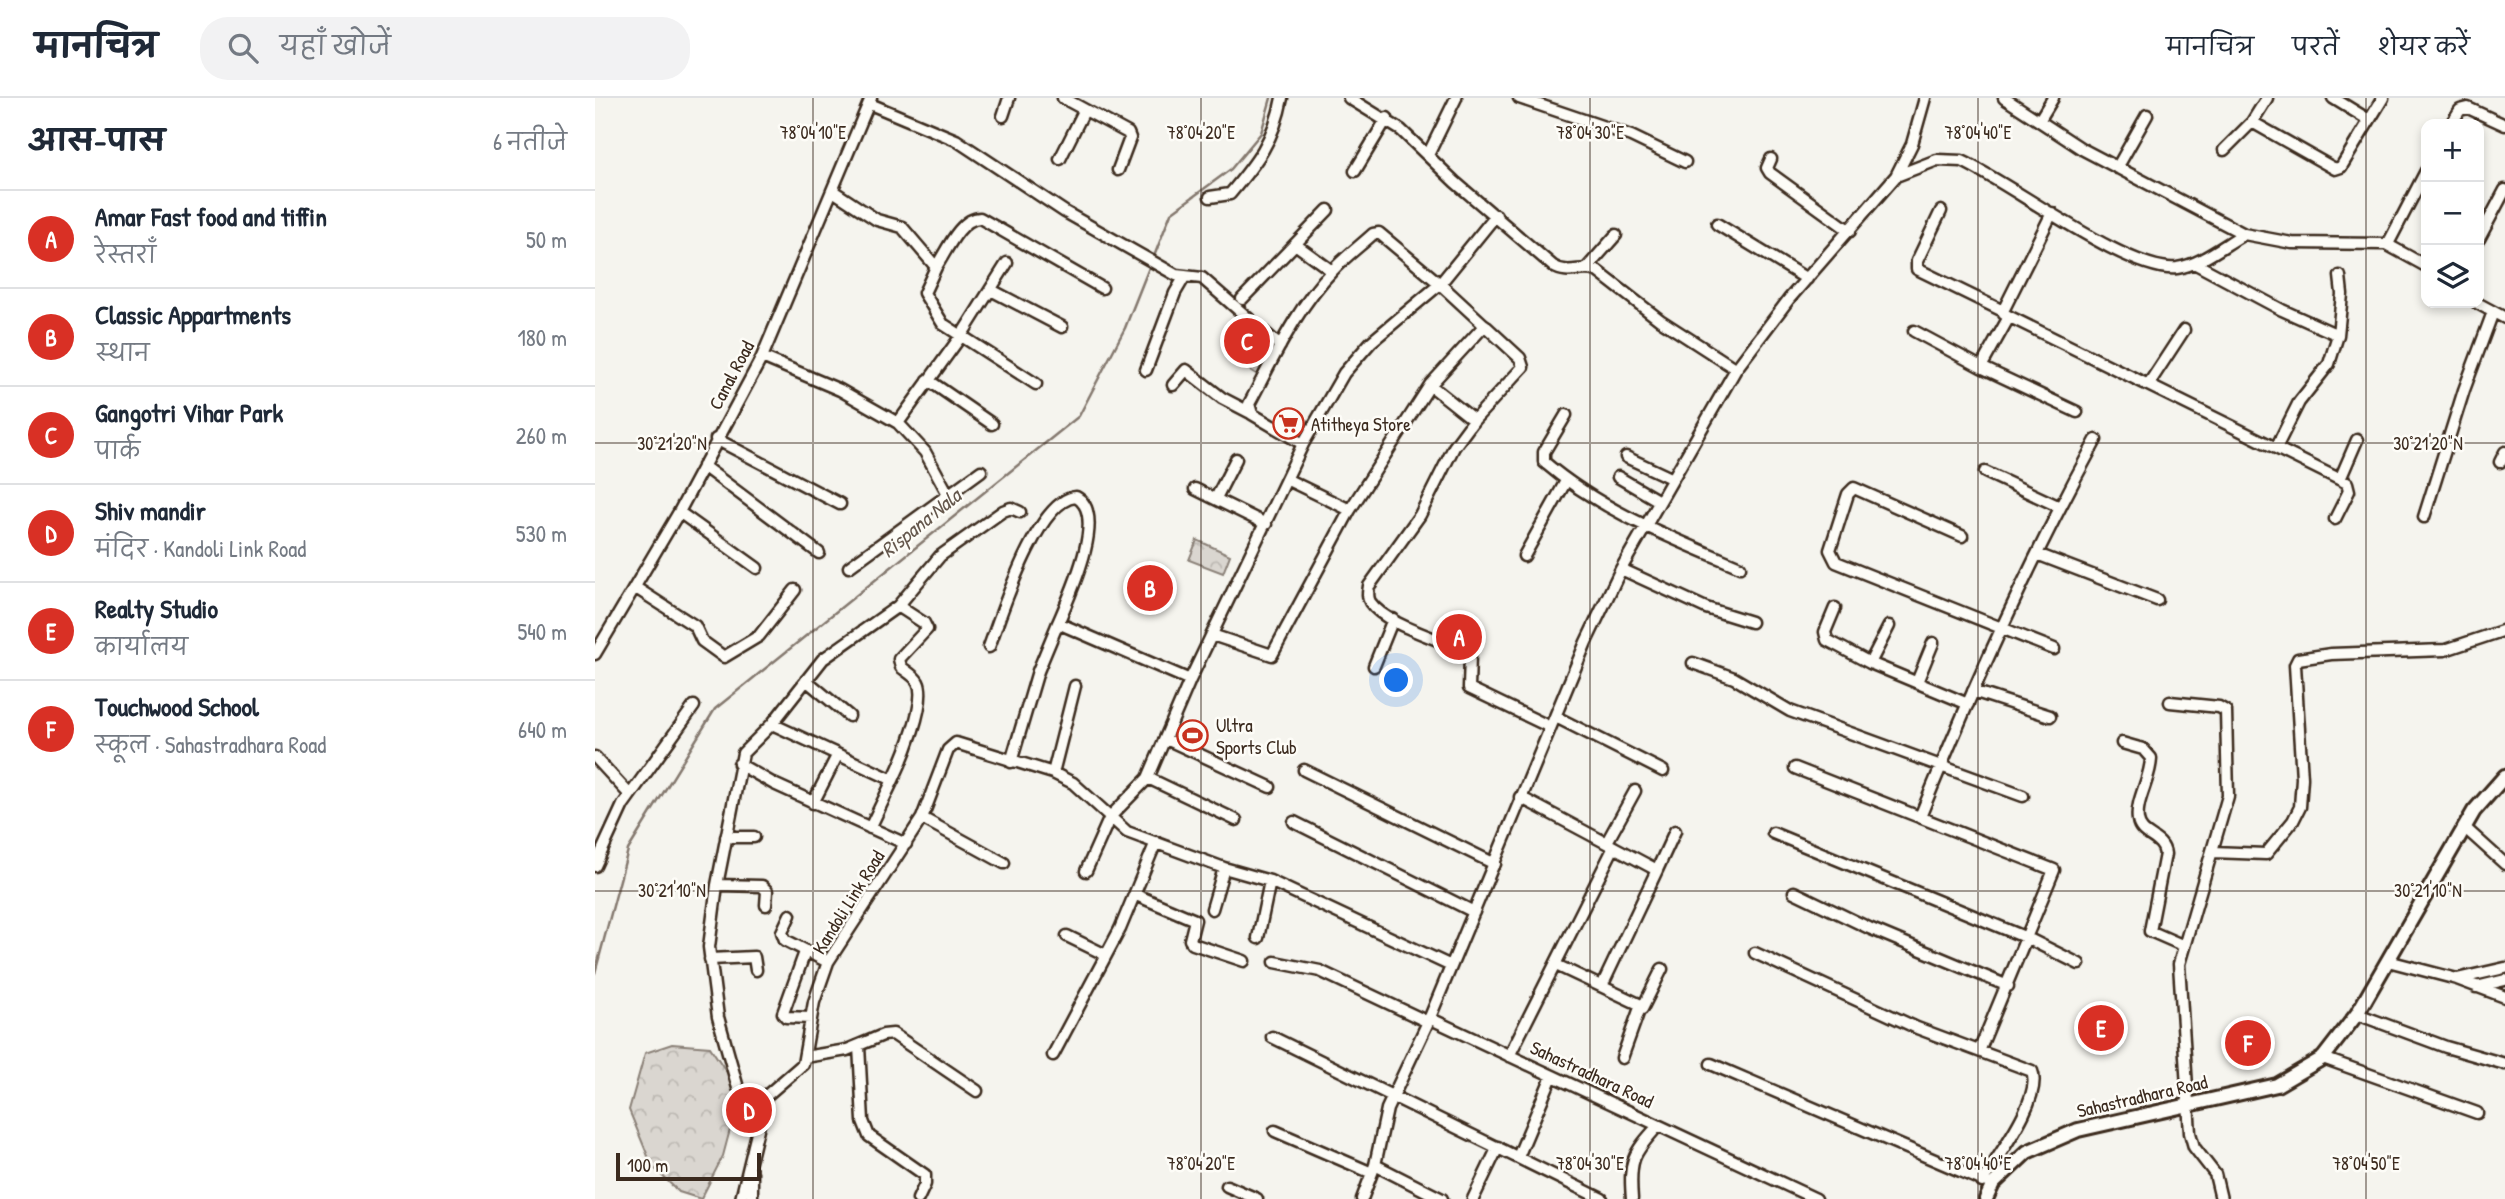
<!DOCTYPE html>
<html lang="hi">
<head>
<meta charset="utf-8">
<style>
	:root { --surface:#fff; --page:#f2f2f3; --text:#1f2937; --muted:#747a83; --line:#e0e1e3; --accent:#d93025 }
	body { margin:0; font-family:"Patrick Hand","Playpen Sans Deva",sans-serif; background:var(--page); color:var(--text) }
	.controls { position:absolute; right:21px; top:21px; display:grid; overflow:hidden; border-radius:14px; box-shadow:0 4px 10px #0003 }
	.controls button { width:63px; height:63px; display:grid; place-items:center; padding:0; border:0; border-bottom:2px solid var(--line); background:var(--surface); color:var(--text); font:35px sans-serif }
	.scale { position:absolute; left:21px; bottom:18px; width:145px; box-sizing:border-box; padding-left:7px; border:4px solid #3b2a1e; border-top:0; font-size:19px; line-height:24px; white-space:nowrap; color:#3b2a1e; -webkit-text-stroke:5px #fdfcf7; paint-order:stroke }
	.you { position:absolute; left:802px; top:583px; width:24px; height:24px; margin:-18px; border:5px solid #fff; border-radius:50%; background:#1a73e8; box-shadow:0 0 0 10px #1a73e833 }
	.badge { display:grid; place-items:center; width:46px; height:46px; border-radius:50%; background:var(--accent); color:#fff; font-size:23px; font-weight:700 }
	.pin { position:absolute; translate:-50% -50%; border:4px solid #fff; box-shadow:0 2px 7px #0006 }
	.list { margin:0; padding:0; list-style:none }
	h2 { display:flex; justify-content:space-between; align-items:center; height:91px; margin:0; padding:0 28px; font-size:30px }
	h2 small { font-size:23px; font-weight:400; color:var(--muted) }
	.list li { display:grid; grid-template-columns:46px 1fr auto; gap:21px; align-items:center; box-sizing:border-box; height:98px; padding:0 28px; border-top:2px solid var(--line) }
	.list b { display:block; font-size:26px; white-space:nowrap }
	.list p { margin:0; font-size:23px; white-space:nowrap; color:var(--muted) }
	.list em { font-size:23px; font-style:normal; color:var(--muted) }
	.icon { flex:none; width:38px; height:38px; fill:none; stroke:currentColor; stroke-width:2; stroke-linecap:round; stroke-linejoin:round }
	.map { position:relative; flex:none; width:1910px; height:1101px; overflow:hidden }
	header { display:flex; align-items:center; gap:42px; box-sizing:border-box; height:98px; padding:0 35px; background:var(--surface); border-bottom:2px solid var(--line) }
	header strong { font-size:33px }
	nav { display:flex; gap:38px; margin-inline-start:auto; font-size:24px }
	.search { width:490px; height:63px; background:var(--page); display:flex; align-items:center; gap:18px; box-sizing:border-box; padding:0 24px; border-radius:28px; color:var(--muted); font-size:26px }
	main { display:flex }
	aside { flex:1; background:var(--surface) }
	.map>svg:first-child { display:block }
</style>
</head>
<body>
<header>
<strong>मानचित्र</strong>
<div class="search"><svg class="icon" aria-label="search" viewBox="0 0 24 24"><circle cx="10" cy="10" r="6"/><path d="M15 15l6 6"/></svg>यहाँ खोजें</div>
<nav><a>मानचित्र</a><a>परतें</a><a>शेयर करें</a></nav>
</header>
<main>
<aside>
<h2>आस-पास<small>6 नतीजे</small></h2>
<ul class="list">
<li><span class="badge">A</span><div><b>Amar Fast food and tiffin</b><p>रेस्तराँ</p></div><em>50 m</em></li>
<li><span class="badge">B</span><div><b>Classic Appartments</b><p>स्थान</p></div><em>180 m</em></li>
<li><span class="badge">C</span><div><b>Gangotri Vihar Park</b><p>पार्क</p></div><em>260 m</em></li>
<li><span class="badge">D</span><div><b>Shiv mandir</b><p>मंदिर · Kandoli Link Road</p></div><em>530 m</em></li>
<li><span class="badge">E</span><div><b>Realty Studio</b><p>कार्यालय</p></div><em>540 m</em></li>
<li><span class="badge">F</span><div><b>Touchwood School</b><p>स्कूल · Sahastradhara Road</p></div><em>640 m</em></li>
</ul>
</aside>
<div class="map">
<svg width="1910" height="1101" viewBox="0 0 1910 1101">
	<defs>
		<pattern id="park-crowns" width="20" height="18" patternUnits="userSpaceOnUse" patternTransform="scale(1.75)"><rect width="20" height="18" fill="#dad6d0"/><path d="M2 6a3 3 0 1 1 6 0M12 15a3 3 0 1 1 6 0" fill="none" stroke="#bcb8b2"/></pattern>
	</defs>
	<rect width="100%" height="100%" fill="#f5f4ee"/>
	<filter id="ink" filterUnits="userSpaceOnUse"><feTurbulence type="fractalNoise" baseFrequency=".0143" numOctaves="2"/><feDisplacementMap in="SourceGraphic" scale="14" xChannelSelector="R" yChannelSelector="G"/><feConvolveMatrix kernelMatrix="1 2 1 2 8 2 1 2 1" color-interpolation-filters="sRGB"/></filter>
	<g filter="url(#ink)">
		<!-- park -->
		<path fill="url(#park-crowns)" stroke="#8a8077" stroke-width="2" d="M649,229L679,257L666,279L631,257Z
			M602,442L635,457L628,475L594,462Z
			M77,946L115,949L145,994L128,1058L106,1101L84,1094L57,1068L34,1012L50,955Z"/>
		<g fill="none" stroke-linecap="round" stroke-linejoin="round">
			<!-- stream -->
			<path stroke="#84786e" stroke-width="2.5" d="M558,161L576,115L636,71L666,35L676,0
				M0,875L33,752L120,611L484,318L530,230L555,167"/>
			<defs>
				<path id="minor" d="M468,0L533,35L535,40L523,72
					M754,0L806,32L860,84L958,168C974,178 987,167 1002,173L1065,222L1141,271
					M924,0L1036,38L1090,64
					M1409,0L1487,51L1649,136L1697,145L1791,146L1831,168
					M1738,0L1774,22
					M275,6L361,42L470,114L581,177L607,180L685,248
					M408,18L414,0
					M1444,23L1458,0
					M1657,24L1672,0
					M1856,26L1865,12L1873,10L1910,27
					M1629,52L1657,24L1740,71L1746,69L1788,0
					M833,57L861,0
					M465,61L489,13
					M1176,61L1172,70L1175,75L1255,133
					M1522,70L1552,17
					M760,73L792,20
					M1301,78L1342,62L1367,63C1417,86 1533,175 1582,170C1605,167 1629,147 1649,136
					M238,93L282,122L307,129L341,169C351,154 365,120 385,120L507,190
					M615,99L635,96C662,64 679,42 687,0
					M1346,113L1322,163V171L1408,213
					M1457,115L1409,211V216L1681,350L1704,304L1734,266L1743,237L1687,212L1599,165
					M901,117L845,186L925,260L928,269L879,322L859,349L825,417L774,488C773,494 772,499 775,504C791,528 850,542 875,556L874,590L955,629
					M1122,126L1212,181
					M1884,141L1910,92
					M700,146L737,173
					M1793,146L1831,73
					M341,169L329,195L348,226L441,286
					M991,171L1021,137
					M396,192L467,229
					M647,201L733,112
					M1882,205L1910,220
					M1319,233L1386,269L1482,314
					M1743,237L1747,196L1745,178
					M167,259L245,292L303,325L366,238L412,165
					M1386,269L1414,219
					M551,272L580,195L590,178
					M333,282L397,326
					M578,287L591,272L627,300L654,314
					M835,287L879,322
					M1553,287L1589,232
					M971,317L949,354V364C1006,413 1077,440 1145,469
					M303,325L330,354L352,394
					M121,341L245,406
					M1681,350L1752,385L1754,393L1740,421
					M1031,359L1078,381
					M1905,364L1910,354
					M108,368L224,455
					M1390,374L1465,409
					M1023,379L1064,403
					M1746,379L1762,342
					M600,391L671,426
					M621,400L641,361
					M755,412L835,287L890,227
					M84,414L162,470
					M1829,419L1869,292L1898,214
					M1367,438L1259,390L1253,396L1235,452L1241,464L1459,551
					M1442,456L1562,502
					M929,458L971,383
					M254,469L386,373
					M1026,471L1111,510L1156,524
					M41,490L100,528L107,543L129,559L164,538L200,492
					M1240,510L1230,534L1232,542L1275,565L1373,606
					M617,537L677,557L755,412L693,382
					M394,549C406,517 442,401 481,399C514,416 473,501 463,525L595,582
					M0,556L84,414L167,259L276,0
					M1098,565L1139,580L1195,613L1428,698
					M1275,565L1294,528
					M779,568L798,521
					M211,582L254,618
					M1322,584L1338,545
					M1378,593L1455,618
					M1575,604L1624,609L1631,613L1633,698L1584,866L1595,1035L1599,1049L1620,1076L1626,1101
					M961,619L1068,673
					M177,626L298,682L275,730
					M571,641L675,689
					M1527,645L1548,651L1556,660C1556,681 1540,702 1543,722C1545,739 1568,738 1570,756L1555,833L1587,847
					M0,659L35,697
					M416,664L443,573L463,525
					M144,666L179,686L311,746
					M1200,670L1459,772L1385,951
					M709,672L900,766
					M458,675L480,588
					M553,680L641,722
					M298,682C307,663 333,603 323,584C320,578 311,573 306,569L304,561L332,531L329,525L303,508
					M925,699L1062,772L1007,888
					M218,705L242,658
					M1325,719C1377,591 1434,464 1501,342
					M327,720L409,765
					M699,724L879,814
					M1869,729L1910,766
					M1178,735L1432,840L1484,866
					M131,739H159
					M1012,744L1040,693
					M1617,754L1671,756L1698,723L1705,709L1707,680L1700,567L1703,561L1736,556L1850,552L1910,532
					M0,768L28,707L99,608
					M1062,772L1080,733
					M491,773L515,719L553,680L595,582L708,346L749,275L776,244L845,186L784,135L778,136C765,148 750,159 738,172C702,209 678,261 654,306L657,316L708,346
					M122,787L167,788L172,793L171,807
					M1199,794L1274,830L1413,888
					M541,797L600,822L595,842L598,846L649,863
					M617,811L629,770
					M195,817L187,834L190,842L233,864
					M472,838L511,857
					M663,840L675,783
					M210,854L188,915L191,919L216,920
					M1160,855L1322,930L1437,973C1448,1000 1401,1060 1387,1084
					M115,861L159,859L161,872
					M1793,863L1862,881L1910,899
					M680,864L725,873L833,924
					M961,867L1046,907L1027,960
					M1862,881L1910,870
					M1881,889L1910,882
					M1047,911L1067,871
					M1762,916L1851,949L1910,966
					M834,920L1221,1101
					M677,939L1007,1101
					M264,948L268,1023L274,1038L330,1077V1086L323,1101
					M458,957L525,831L561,744
					M914,958L1019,749
					M210,959L252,952L288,937L298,936L382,993
					M1728,960L1882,1015
					M1116,966L1391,1084
					M171,998L150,995L143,990L123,919L114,849L122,787L148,655L177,626L228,561L303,508L345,458L408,413L416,410L425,414
					M680,1033L777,1075
					M923,1059L957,978
					M780,1067L847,1101
					M157,1074V1101
					M632,1088L662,1101
					M146,1101L171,998L208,966L219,904L233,864L327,720L353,652L361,645L458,675L478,685L532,734L629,770L675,783L856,868
					M767,1101L780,1067L792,1011L833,924L991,544L1026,471L1141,271L1194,201L1301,78L1317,46L1330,0
					M878,1101L903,1049
					M1037,1101C1034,1063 1037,1056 1063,1028"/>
				<path id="major" d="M1391,1101L1398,1086L1432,1054L1483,1032L1682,987L1728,960L1762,916L1879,713L1910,678"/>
			</defs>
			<!-- minor casing -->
			<use href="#minor" stroke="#3b2a1e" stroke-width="15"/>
			<!-- major casing -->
			<use href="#major" stroke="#3b2a1e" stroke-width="18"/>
			<!-- minor -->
			<use href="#minor" stroke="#fdfcf7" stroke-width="10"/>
			<!-- major -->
			<use href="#major" stroke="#fdfcf7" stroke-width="12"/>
		</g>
	</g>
	<!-- ticks -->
	<path fill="none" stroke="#3b2a1e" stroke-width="2" stroke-opacity="0.45" d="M218,0V1101M606,0V1101M995,0V1101M1383,0V1101M1771,0V1101M0,345H1910M0,793H1910"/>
	<!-- icons -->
	<defs>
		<symbol id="supermarket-ring" viewBox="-11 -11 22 22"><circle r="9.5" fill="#fdfcf7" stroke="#c8321e" stroke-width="1.5"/><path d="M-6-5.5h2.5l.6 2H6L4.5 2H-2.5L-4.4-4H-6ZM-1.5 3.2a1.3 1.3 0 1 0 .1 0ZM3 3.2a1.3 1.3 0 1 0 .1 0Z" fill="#c8321e"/></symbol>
		<symbol id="stadium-ring" viewBox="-11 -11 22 22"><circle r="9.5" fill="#fdfcf7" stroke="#c8321e" stroke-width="1.5"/><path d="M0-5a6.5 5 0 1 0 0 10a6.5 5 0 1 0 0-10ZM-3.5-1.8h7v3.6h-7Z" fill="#c8321e"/></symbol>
	</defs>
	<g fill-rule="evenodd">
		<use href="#supermarket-ring" x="676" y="308" width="35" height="35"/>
		<use href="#stadium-ring" x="580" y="620" width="35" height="35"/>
	</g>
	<g text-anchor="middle" stroke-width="5" stroke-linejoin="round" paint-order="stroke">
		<!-- street labels -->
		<g font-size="19" fill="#3b2a1e" stroke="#fdfcf7">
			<text transform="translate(136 277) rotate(-62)" y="7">Canal Road</text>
			<text transform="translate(253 804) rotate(-58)" y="7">Kandoli Link Road</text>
			<text transform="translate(997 976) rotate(25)" y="7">Sahastradhara Road</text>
			<text transform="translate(1547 998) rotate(-13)" y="7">Sahastradhara Road</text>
		</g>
		<!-- poi labels -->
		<g font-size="19" fill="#3b2a1e" stroke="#fdfcf7" text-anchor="start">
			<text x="716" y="333">Atitheya Store</text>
			<text x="621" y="634">Ultra<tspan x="621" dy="22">Sports Club</tspan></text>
		</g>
		<!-- water labels -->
		<g font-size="21" font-style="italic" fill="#65584d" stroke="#fdfcf7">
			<text transform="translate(326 425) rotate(-39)" y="7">Rispana Nala</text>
		</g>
	</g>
	<g font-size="18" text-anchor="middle" fill="#3b2a1e" stroke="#fdfcf7" stroke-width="5" stroke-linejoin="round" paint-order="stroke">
		<text x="218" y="41">78°04'10"E</text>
		<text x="606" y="41">78°04'20"E</text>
		<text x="995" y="41">78°04'30"E</text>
		<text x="1383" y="41">78°04'40"E</text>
		<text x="77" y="352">30°21'20"N</text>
		<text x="1833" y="352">30°21'20"N</text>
		<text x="77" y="799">30°21'10"N</text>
		<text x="1833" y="799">30°21'10"N</text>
		<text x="606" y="1072">78°04'20"E</text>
		<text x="995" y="1072">78°04'30"E</text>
		<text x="1383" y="1072">78°04'40"E</text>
		<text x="1771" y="1072">78°04'50"E</text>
	</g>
</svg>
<div class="controls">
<button>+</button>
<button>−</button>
<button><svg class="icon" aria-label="layers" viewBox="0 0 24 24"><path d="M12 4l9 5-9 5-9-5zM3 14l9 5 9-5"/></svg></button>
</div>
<div class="scale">100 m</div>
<div class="you"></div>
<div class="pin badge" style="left:864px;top:539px">A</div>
<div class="pin badge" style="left:555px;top:490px">B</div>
<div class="pin badge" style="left:652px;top:243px">C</div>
<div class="pin badge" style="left:154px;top:1012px">D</div>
<div class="pin badge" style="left:1506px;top:930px">E</div>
<div class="pin badge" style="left:1653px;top:945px">F</div>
</div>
</main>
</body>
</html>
